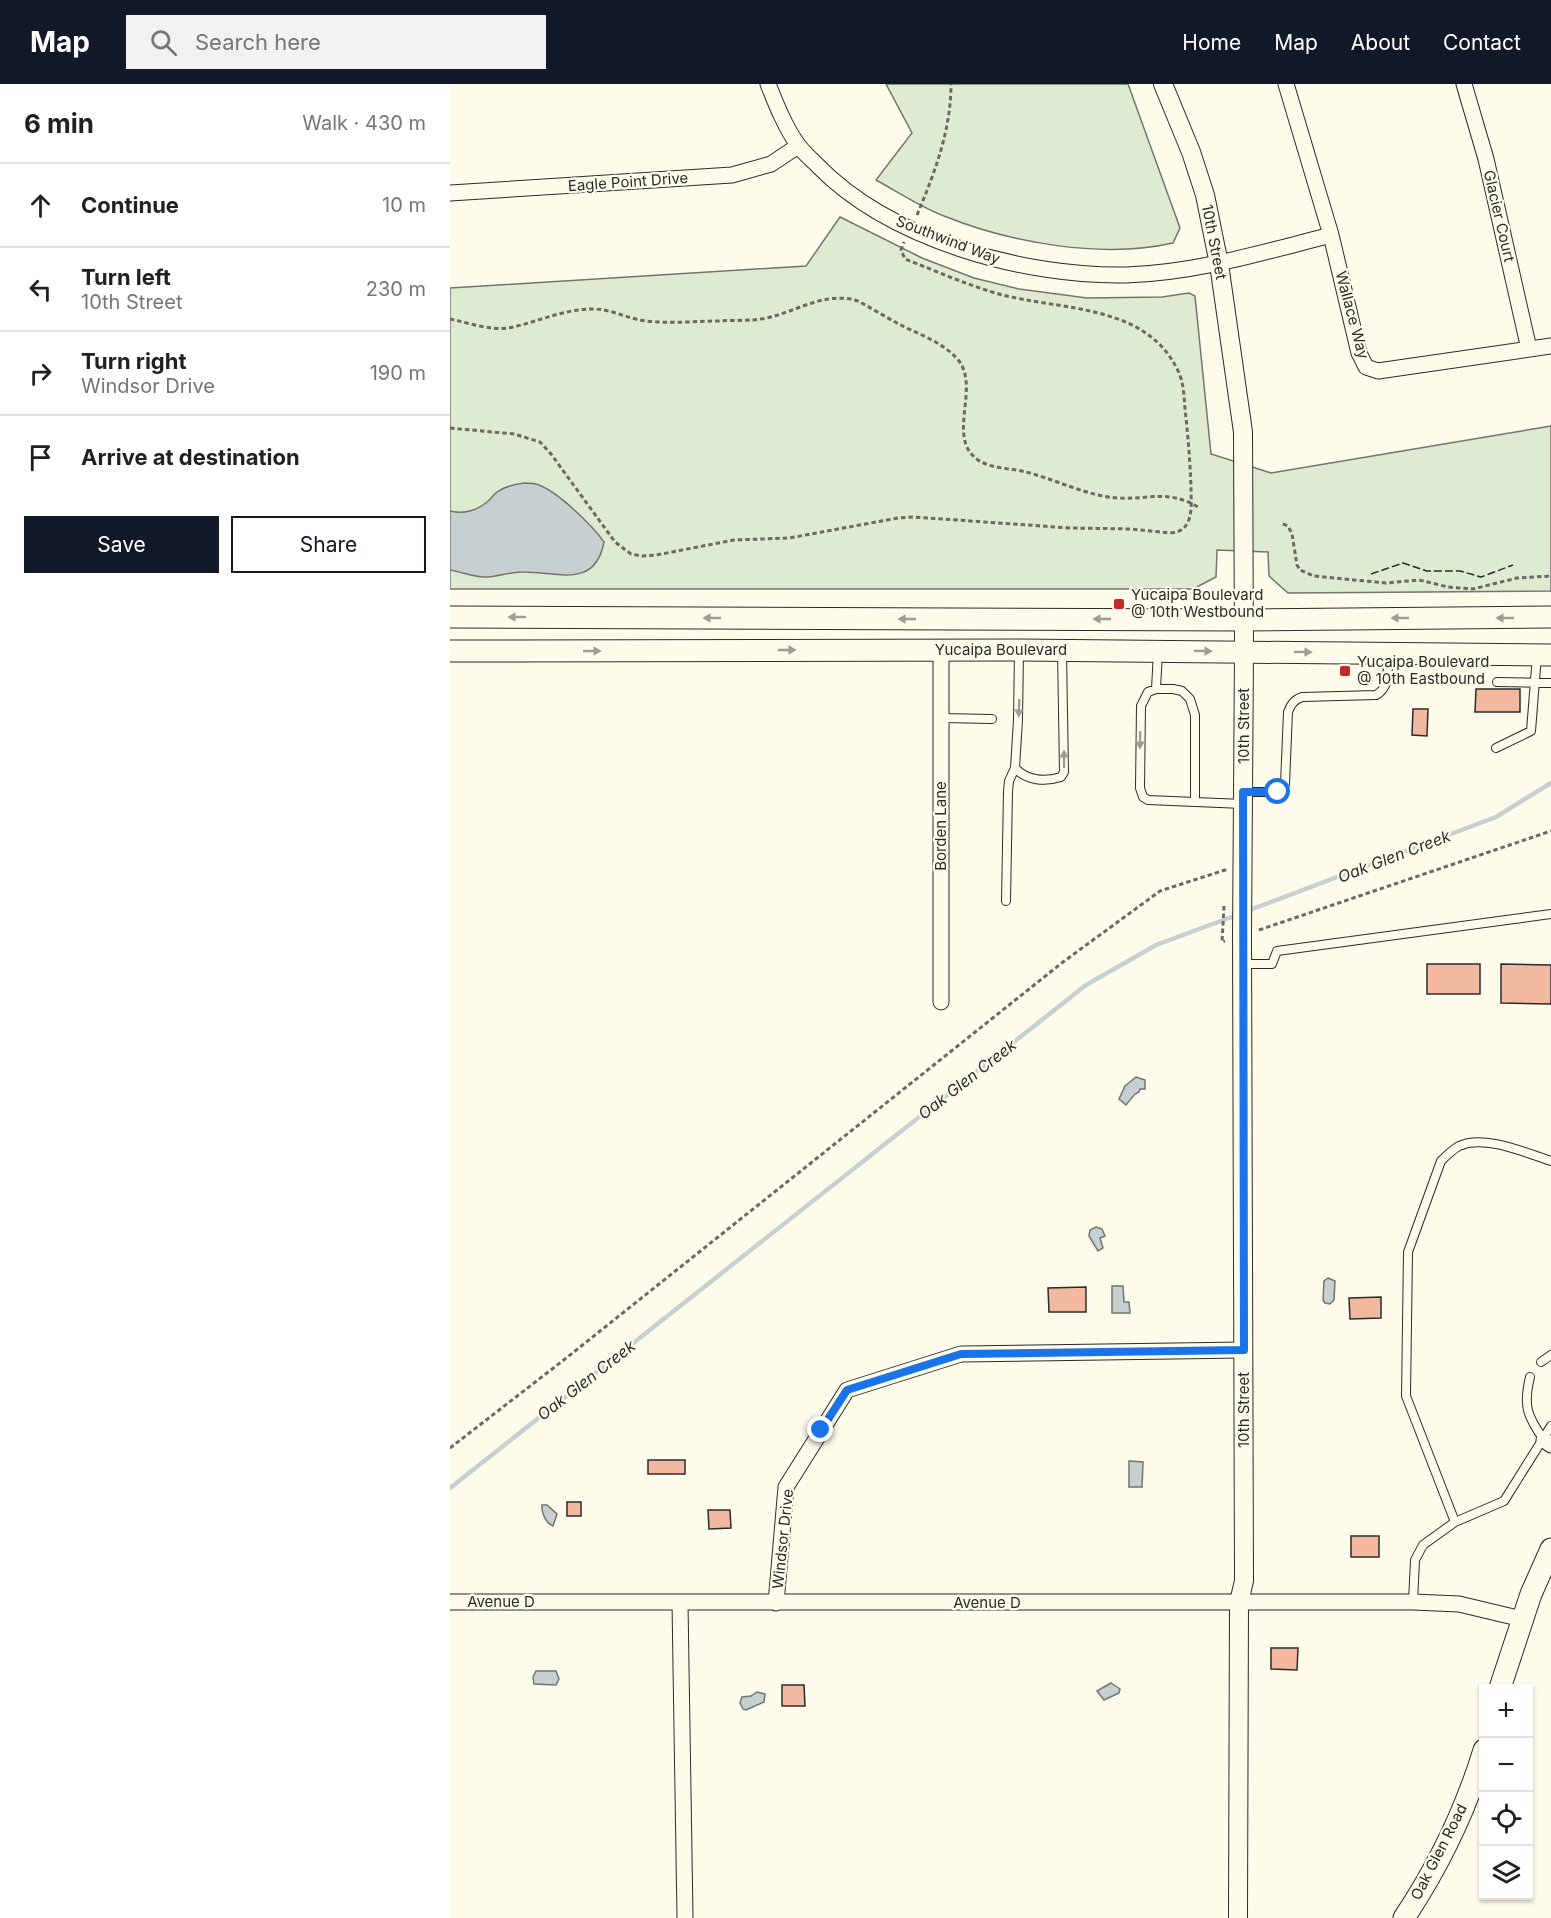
<!DOCTYPE html>
<html lang="en">
<head>
<meta charset="utf-8">
<style>
	:root { --surface:#fff; --page:#f2f2f2; --text:#202124; --muted:#757577; --line:#e0e0e0; --accent:#111827 }
	body { margin:0; font-family:Inter,sans-serif; background:var(--page); color:var(--text) }
	.controls { position:absolute; right:18px; bottom:18px; display:grid; overflow:hidden; border-radius:0px; box-shadow:0 2px 4px #0004 }
	.controls button { width:54px; height:54px; display:grid; place-items:center; padding:0; border:0; border-bottom:2px solid var(--line); background:var(--surface); color:var(--text); font:30px sans-serif }
	.stop { position:absolute; width:18px; height:18px; margin:-14px; border:4px solid #1a73e8; border-radius:50%; background:#fff }
	.stop.end { background:#1a73e8; border-color:#fff; box-shadow:0 2px 6px #0008 }
	.list { margin:0; padding:0; list-style:none }
	h2 { display:flex; justify-content:space-between; align-items:center; height:78px; margin:0; padding:0 24px; font-size:26px }
	h2 small { font-size:20px; font-weight:400; color:var(--muted) }
	.list li { display:grid; grid-template-columns:39px 1fr auto; gap:18px; align-items:center; box-sizing:border-box; height:84px; padding:0 24px; border-top:2px solid var(--line) }
	.list b { display:block; font-size:22px; white-space:nowrap }
	.list p { margin:0; font-size:20px; white-space:nowrap; color:var(--muted) }
	.list em { font-size:20px; font-style:normal; color:var(--muted) }
	.actions { display:flex; gap:12px; padding:18px 24px }
	.actions a { flex:1; padding:14px 0; border:2px solid var(--accent); border-radius:0px; text-align:center; font-size:21px; color:var(--accent) }
	.actions .main { background:var(--accent); color:#fff }
	.icon { flex:none; width:33px; height:33px; fill:none; stroke:currentColor; stroke-width:2; stroke-linecap:round; stroke-linejoin:round }
	.map { position:relative; flex:none; width:1101px; height:1834px; overflow:hidden }
	header { display:flex; align-items:center; gap:36px; box-sizing:border-box; height:84px; padding:0 30px; background:var(--accent); color:#fff }
	header strong { font-size:28px }
	nav { display:flex; gap:33px; margin-inline-start:auto; font-size:21px }
	.search { width:420px; height:54px; background:var(--page); display:flex; align-items:center; gap:15px; box-sizing:border-box; padding:0 21px; border-radius:0px; color:var(--muted); font-size:22px }
	main { display:flex }
	aside { flex:1; background:var(--surface) }
	.map>svg:first-child { display:block }
</style>
</head>
<body>
<header>
<strong>Map</strong>
<div class="search"><svg class="icon" aria-label="search" viewBox="0 0 24 24"><circle cx="10" cy="10" r="6"/><path d="M15 15l6 6"/></svg>Search here</div>
<nav><a>Home</a><a>Map</a><a>About</a><a>Contact</a></nav>
</header>
<main>
<aside>
<h2>6 min<small>Walk · 430 m</small></h2>
<ul class="list">
<li><svg class="icon" aria-label="ahead" viewBox="0 0 24 24"><path d="M12 20V5M6 11l6-6 6 6"/></svg><div><b>Continue</b></div><em>10 m</em></li>
<li><svg class="icon" aria-label="left" viewBox="0 0 24 24"><path d="M17 20v-9H6M10 6l-5 5 5 5"/></svg><div><b>Turn left</b><p>10th Street</p></div><em>230 m</em></li>
<li><svg class="icon" aria-label="right" viewBox="0 0 24 24"><path d="M7 20v-9h11M14 6l5 5-5 5"/></svg><div><b>Turn right</b><p>Windsor Drive</p></div><em>190 m</em></li>
<li><svg class="icon" aria-label="arrive" viewBox="0 0 24 24"><path d="M6 21V4h12l-3 4 3 4H6"/></svg><div><b>Arrive at destination</b></div></li>
</ul>
<div class="actions"><a class="main">Save</a><a>Share</a></div>
</aside>
<div class="map">
<svg width="1101" height="1834" viewBox="0 0 1101 1834">
	<rect width="100%" height="100%" fill="#fdfbea"/>
	<!-- green -->
	<path fill="#deebd1" stroke="#74746e" stroke-width="1.5" d="M436,0H678L730,144L723,159C652,175 561,159 494,132C470,123 448,108 426,96L462,49Z
		M390,133L472,174L524,194L569,205L637,214L712,213L739,209L745,212L761,370L821,389L1101,342V507L838,509L819,492L818,468L767,466L766,493L743,505H0V204L356,182Z"/>
	<!-- water -->
	<path fill="#c7d0d0" stroke="#74746e" stroke-width="1.5" d="M75,399C79,399 85,399 89,401C108,408 142,441 154,458C145,505 108,488 74,488C60,487 46,494 32,493C22,492 11,488 0,486V427C13,430 26,427 37,418C41,415 43,411 47,408C56,402 64,400 75,399Z
		M686,993L695,996V1005H690L689,1008L685,1010L676,1021L669,1015L675,1002Z
		M646,1143L652,1145L655,1152L650,1154L653,1164L648,1167L639,1152L640,1146Z
		M878,1194L885,1197L884,1216L880,1220L875,1219L873,1216L874,1197Z
		M662,1202H673L674,1218H679L680,1229H662Z
		M679,1377L693,1378L692,1403H679Z
		M92,1421H97L107,1430L103,1442C96,1439 91,1429 92,1421Z
		M86,1587H106L109,1595L106,1601L84,1600L83,1593Z
		M661,1599L670,1605L669,1609L654,1616L647,1607Z
		M307,1608L315,1610L314,1618L296,1626L293,1625L290,1619L292,1613L301,1612Z"/>
	<g fill="none" stroke-linecap="round" stroke-linejoin="round">
		<!-- stream -->
		<path stroke="#c7d0d0" stroke-width="4.5" d="M797,827L1046,733L1101,699
			M0,1404L636,901L706,861L787,831"/>
	</g>
	<!-- building -->
	<path fill="#f2b8a0" stroke="#2b2b2b" stroke-width="1.5" d="M1026,605H1070V628H1025Z
		M963,625H978L977,652L962,651Z
		M977,880H1030V910H977Z
		M1051,880L1101,881V920L1051,919Z
		M636,1203V1228H599L598,1204Z
		M931,1213V1234L900,1235L899,1214Z
		M198,1376H235V1390H198Z
		M117,1418H131V1432H117Z
		M258,1426H280L281,1444L259,1445Z
		M901,1452H929V1473H901Z
		M821,1564H848L847,1586L821,1585Z
		M332,1601H354L355,1622H332Z"/>
	<g fill="none" stroke-linecap="round" stroke-linejoin="round">
		<defs>
			<path id="service" d="M1047,598L1101,599
				M706,605L708,567
				M491,634L542,635
				M1046,664L1081,647L1087,571
				M565,684C577,697 595,698 611,693L614,688L612,567
				M793,708H828L835,700L838,628C841,620 844,616 852,613L926,611C941,603 937,585 938,570
				M745,718V631L740,615L732,607L723,605H706L698,608L691,622L690,704L693,713L698,716L793,720
				M556,817L558,707L559,697L565,684L568,636L569,567
				M792,880H822L827,867L1101,830
				M1091,1278L1101,1271
				M1080,1293C1073,1322 1077,1332 1094,1356
				M1005,1438L956,1312L958,1168L991,1077C997,1071 1002,1066 1009,1062C1034,1050 1076,1069 1101,1077
				M963,1518L965,1476L973,1461L1005,1438L1054,1417L1101,1342"/>
			<path id="minor" d="M318,0C326,20 335,43 348,61C353,68 361,75 367,81C440,156 574,193 676,191C746,189 814,168 881,151
				M836,0L881,151L909,269L916,283L928,287L1101,262
				M1014,0L1036,75L1079,265
				M0,109L282,91L321,80L348,62
				M491,566V918
				M1094,1356L1101,1361
				M0,1518H963L1009,1520L1072,1535
				M230,1519L235,1834
				M326,1519L336,1403L397,1306L511,1270L794,1266"/>
			<path id="tertiary" d="M713,0L741,68L755,111L769,180L793,348L794,567L792,852L794,1497L789,1518L788,1834"/>
			<path id="secondary" d="M0,533L794,536L1101,533
				M0,567L569,566L1101,571
				M1050,1604L1081,1510L1101,1465
				M954,1834C988,1783 1016,1725 1034,1666"/>
		</defs>
		<!-- service casing -->
		<use href="#service" stroke="#2b2b2b" stroke-width="10"/>
		<!-- minor casing -->
		<use href="#minor" stroke="#2b2b2b" stroke-width="17"/>
		<!-- tertiary casing -->
		<use href="#tertiary" stroke="#2b2b2b" stroke-width="20"/>
		<!-- secondary casing -->
		<use href="#secondary" stroke="#2b2b2b" stroke-width="23"/>
		<!-- path -->
		<path stroke="#6a6964" stroke-width="3" stroke-dasharray="4.5 3" stroke-linecap="butt" d="M467,131C485,88 501,46 501,0
			M0,235C20,239 43,248 63,243C90,237 114,225 143,225C162,225 178,235 196,237C221,240 245,237 269,237C283,236 297,237 311,235C344,230 373,206 408,217C421,224 434,232 447,239C467,250 494,258 509,277C530,305 496,354 528,376C541,385 561,384 576,388C607,396 637,412 668,414C698,416 718,405 748,423
			M0,344L64,350L90,358L101,370L165,458L181,470L192,472L206,471L284,456L339,454L448,434L464,433L620,444L681,445L720,449C745,448 741,421 741,403C740,377 738,351 735,325C734,313 734,301 729,289C698,219 611,227 549,210C517,201 486,187 455,175L451,166L454,158
			M833,440L838,442L842,450L847,481L850,486L864,492L936,499L969,496L998,503L1023,505L1067,494L1101,492
			M774,822L772,858L775,857
			M809,846L1101,747
			M0,1364L115,1275L613,878L710,807L775,786V789"/>
		<!-- service -->
		<use href="#service" stroke="#fdfbea" stroke-width="8"/>
		<!-- minor -->
		<use href="#minor" stroke="#fdfbea" stroke-width="15"/>
		<!-- tertiary -->
		<use href="#tertiary" stroke="#fdfbea" stroke-width="18"/>
		<!-- secondary -->
		<use href="#secondary" stroke="#fdfbea" stroke-width="21"/>
		<!-- fence -->
		<path stroke="#2b2b2b" stroke-width="1.5" stroke-dasharray="8 3" stroke-linecap="butt" d="M921,490L953,479L977,487H1010L1031,493L1063,481"/>
	</g>
	<!-- one-way arrows -->
	<defs><path id="oneway-solid" d="M-6-.8H1V-3.2L6.5 0L1 3.2V.8H-6Z" transform="scale(1.5)"/></defs>
	<g fill="#9e9d94">
		<use href="#oneway-solid" transform="translate(67 533) rotate(-180)"/>
		<use href="#oneway-solid" transform="translate(262 534) rotate(-180)"/>
		<use href="#oneway-solid" transform="translate(950 534) rotate(180)"/>
		<use href="#oneway-solid" transform="translate(1055 534) rotate(180)"/>
		<use href="#oneway-solid" transform="translate(457 535) rotate(-180)"/>
		<use href="#oneway-solid" transform="translate(652 535) rotate(-180)"/>
		<use href="#oneway-solid" transform="translate(337 566)"/>
		<use href="#oneway-solid" transform="translate(142 567)"/>
		<use href="#oneway-solid" transform="translate(753 567) rotate(1)"/>
		<use href="#oneway-solid" transform="translate(853 568) rotate(1)"/>
		<use href="#oneway-solid" transform="translate(569 624) rotate(92)"/>
		<use href="#oneway-solid" transform="translate(690 656) rotate(91)"/>
		<use href="#oneway-solid" transform="translate(614 675) rotate(-90)"/>
	</g>
	<g fill="none" stroke-linecap="round" stroke-linejoin="round">
		<!-- route -->
		<path stroke="#1a73e8" stroke-width="8" d="M371,1346L397,1306L511,1270L794,1266L793,708H828"/>
	</g>
	<!-- markers -->
	<g fill="#c62828" stroke="#fdfbea" stroke-width="2">
		<rect x="663" y="514" width="12" height="12" rx="3"/>
		<rect x="889" y="581" width="12" height="12" rx="3"/>
	</g>
	<g text-anchor="middle" stroke-width="4.5" stroke-linejoin="round" paint-order="stroke">
		<!-- street labels -->
		<g font-size="15" fill="#2b2b2b" stroke="#fdfbea">
			<text transform="translate(178 98) rotate(-4)" y="5">Eagle Point Drive</text>
			<text transform="translate(1049 132) rotate(77)" y="5">Glacier Court</text>
			<text transform="translate(498 156) rotate(21)" y="5">Southwind Way</text>
			<text transform="translate(764 158) rotate(79)" y="5">10th Street</text>
			<text transform="translate(902 231) rotate(75)" y="5">Wallace Way</text>
			<text x="551" y="571">Yucaipa Boulevard</text>
			<text transform="translate(794 642) rotate(-90)" y="5">10th Street</text>
			<text transform="translate(491 742) rotate(-90)" y="5">Borden Lane</text>
			<text transform="translate(794 1326) rotate(-90)" y="5">10th Street</text>
			<text transform="translate(333 1455) rotate(-84)" y="5">Windsor Drive</text>
			<text x="51" y="1523">Avenue D</text>
			<text x="537" y="1524">Avenue D</text>
			<text transform="translate(989 1768) rotate(-63)" y="5">Oak Glen Road</text>
		</g>
		<!-- poi labels -->
		<g font-size="15" fill="#2b2b2b" stroke="#fdfbea" text-anchor="start">
			<text x="681" y="516">Yucaipa Boulevard<tspan x="681" dy="17">@ 10th Westbound</tspan></text>
			<text x="907" y="583">Yucaipa Boulevard<tspan x="907" dy="17">@ 10th Eastbound</tspan></text>
		</g>
		<!-- water labels -->
		<g font-size="16" font-style="italic" fill="#2b2b2b" stroke="#fdfbea">
			<text transform="translate(944 772) rotate(-21)" y="6">Oak Glen Creek</text>
			<text transform="translate(517 995) rotate(-38)" y="6">Oak Glen Creek</text>
			<text transform="translate(136 1296) rotate(-38)" y="6">Oak Glen Creek</text>
		</g>
	</g>
</svg>
<div class="controls">
<button>+</button>
<button>−</button>
<button><svg class="icon" aria-label="locate" viewBox="0 0 24 24"><circle cx="12" cy="12" r="6"/><path d="M12 2v4M12 18v4M2 12h4M18 12h4"/></svg></button>
<button><svg class="icon" aria-label="layers" viewBox="0 0 24 24"><path d="M12 4l9 5-9 5-9-5zM3 14l9 5 9-5"/></svg></button>
</div>
<div class="stop" style="left:828px;top:708px"></div>
<div class="stop end" style="left:371px;top:1346px"></div>
</div>
</main>
</body>
</html>
